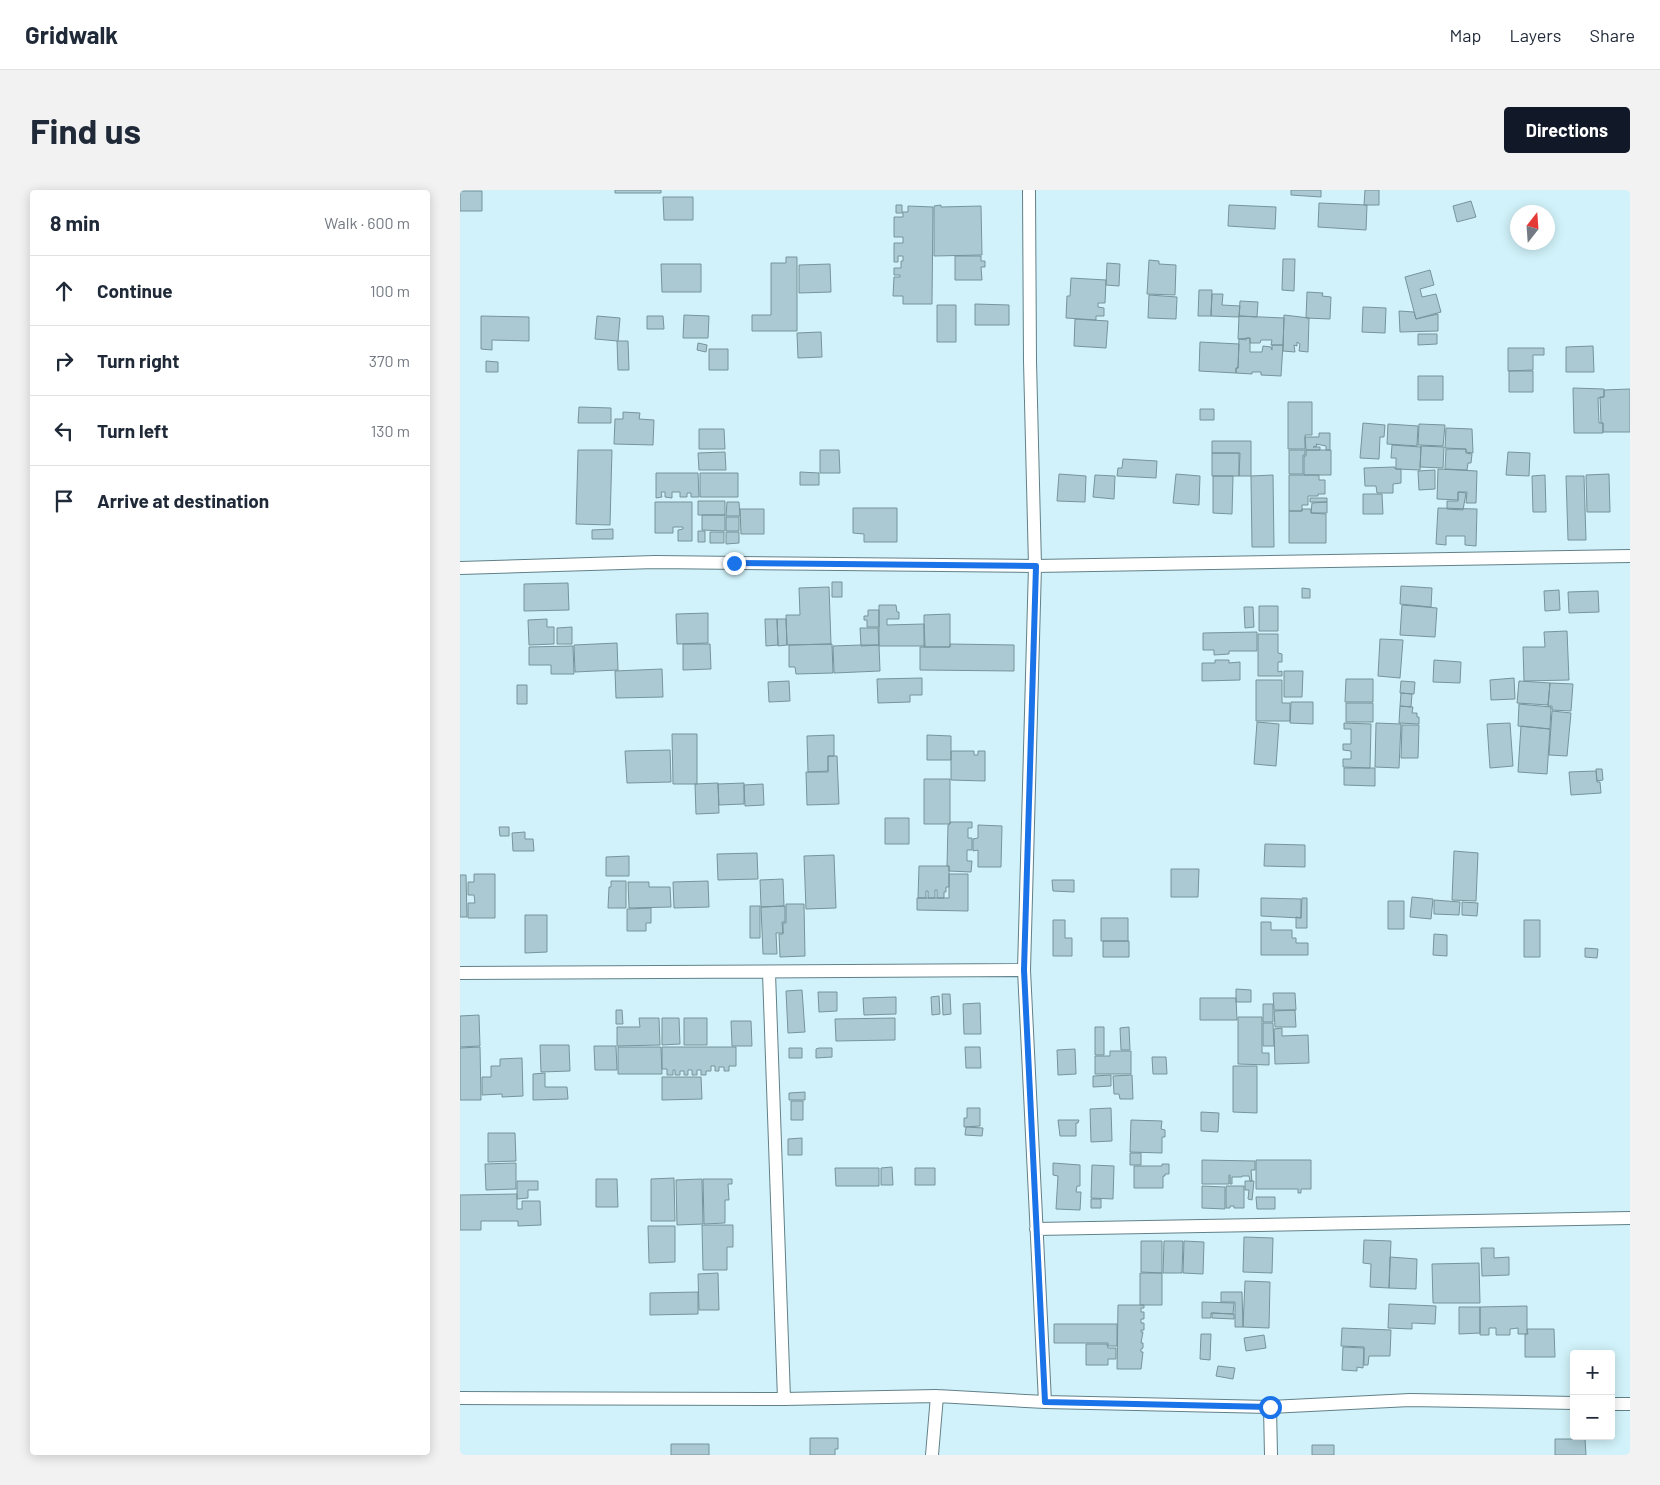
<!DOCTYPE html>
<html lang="en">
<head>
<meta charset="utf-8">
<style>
	:root { --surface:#fff; --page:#f2f2f3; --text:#1f2937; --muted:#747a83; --line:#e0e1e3; --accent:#111827 }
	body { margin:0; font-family:Barlow,sans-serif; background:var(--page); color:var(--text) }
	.controls { position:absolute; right:15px; bottom:15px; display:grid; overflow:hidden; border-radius:5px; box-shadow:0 2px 12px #0003 }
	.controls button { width:45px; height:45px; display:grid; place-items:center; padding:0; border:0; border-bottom:1px solid var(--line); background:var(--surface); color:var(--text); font:25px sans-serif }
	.compass { position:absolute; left:1050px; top:15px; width:45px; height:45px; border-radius:50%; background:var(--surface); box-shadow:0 2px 12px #0003; rotate:17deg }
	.stop { position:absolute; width:15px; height:15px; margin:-11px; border:4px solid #1a73e8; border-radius:50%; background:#fff }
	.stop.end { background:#1a73e8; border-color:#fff; box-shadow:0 1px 5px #0008 }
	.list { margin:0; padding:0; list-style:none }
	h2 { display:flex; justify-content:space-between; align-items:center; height:65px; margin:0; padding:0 20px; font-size:21px }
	h2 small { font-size:16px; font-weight:400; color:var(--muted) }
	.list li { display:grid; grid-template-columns:32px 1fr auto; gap:15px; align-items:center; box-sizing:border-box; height:70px; padding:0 20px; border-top:1px solid var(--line) }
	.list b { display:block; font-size:19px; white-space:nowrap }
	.list em { font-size:16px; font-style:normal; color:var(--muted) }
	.icon { flex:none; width:28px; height:28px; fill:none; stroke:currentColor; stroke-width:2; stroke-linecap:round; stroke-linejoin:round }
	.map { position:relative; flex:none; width:1170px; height:1265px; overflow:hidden; border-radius:5px }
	header { display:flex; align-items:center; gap:30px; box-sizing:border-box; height:70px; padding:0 25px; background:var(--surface); border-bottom:1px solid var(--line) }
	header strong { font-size:24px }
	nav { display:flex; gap:28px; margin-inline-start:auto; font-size:18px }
	.intro { display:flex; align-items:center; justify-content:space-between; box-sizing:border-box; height:120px; padding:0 30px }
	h1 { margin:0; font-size:35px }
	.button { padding:12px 22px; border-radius:5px; background:var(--accent); color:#fff; font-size:18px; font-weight:700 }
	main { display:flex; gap:30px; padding:0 30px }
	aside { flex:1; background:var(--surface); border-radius:5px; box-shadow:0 2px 12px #0003 }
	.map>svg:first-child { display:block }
</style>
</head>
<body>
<header>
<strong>Gridwalk</strong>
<nav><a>Map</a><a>Layers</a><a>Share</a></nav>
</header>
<div class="intro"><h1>Find us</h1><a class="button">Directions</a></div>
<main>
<aside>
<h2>8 min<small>Walk · 600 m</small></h2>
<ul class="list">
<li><svg class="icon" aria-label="ahead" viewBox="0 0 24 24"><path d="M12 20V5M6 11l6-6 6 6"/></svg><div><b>Continue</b></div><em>100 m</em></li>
<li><svg class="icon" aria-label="right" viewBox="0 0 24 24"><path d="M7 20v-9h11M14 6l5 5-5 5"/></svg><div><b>Turn right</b></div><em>370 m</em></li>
<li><svg class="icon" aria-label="left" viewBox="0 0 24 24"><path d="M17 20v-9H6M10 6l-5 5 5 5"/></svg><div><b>Turn left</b></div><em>130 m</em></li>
<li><svg class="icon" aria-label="arrive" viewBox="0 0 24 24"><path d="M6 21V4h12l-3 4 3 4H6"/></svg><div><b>Arrive at destination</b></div></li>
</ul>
</aside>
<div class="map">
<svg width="1170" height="1265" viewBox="0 0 1170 1265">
	<rect width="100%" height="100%" fill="#d1f2fa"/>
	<!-- building -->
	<path fill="#aac9d2" stroke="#76949c" d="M155,0H201V3H155Z
		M831,0H861V7L831,5Z
		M905,0H919V15H904Z
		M0,1H22V21H0Z
		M203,7H233V30H204Z
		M1011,11L1016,27L997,32L993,16Z
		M859,13L907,15L906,40L858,37Z
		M436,15H442V22H448V16L473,17L472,114H443V106H433L434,87H440V85H434V78H441V71H443V66H438V72H434V53H443V47H434V27H443V23H436Z
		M481,15V17L521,16L522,65L474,66V16Z
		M769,15L816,17L815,39L768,36Z
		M495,66H521V71H525V77H521L522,90H495Z
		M326,67H337V141H292V125H311V73H326Z
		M823,69H835L834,101L822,100Z
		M689,70L699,71V74L716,75L715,105L687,104Z
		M647,73L660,74L659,96L646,95Z
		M201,74H241V102H202Z
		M370,74L371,102L339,103V75Z
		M970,80L974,95L960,99L962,107L976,104L981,122L956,129L945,87Z
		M611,88L646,90L645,113H638V117L644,118V126H636V130L606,128L607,106H610Z
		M739,100H752L751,126H738Z
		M847,102L863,103L862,106L871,107L870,129L846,128Z
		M752,104H763L762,115L780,116L779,127L751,126Z
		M689,105L717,107L716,129L688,128Z
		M780,111L798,112L797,127L779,126Z
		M515,114L549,115V135H515Z
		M477,115H496V152H477Z
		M903,117L926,118L925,143L902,142Z
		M939,121L954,122L956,129L978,124V141L940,142Z
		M224,125L249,126L248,148H223Z
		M824,125L849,128L848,162L839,161L840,154L837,152V156L834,155L835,162L823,161Z
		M21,126L69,127V151L32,150V160L21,159Z
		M137,126L160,128L158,151L135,149Z
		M187,126H203L204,139H187Z
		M779,126L824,128L823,155H811L812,150H801L800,153H790V148L778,149Z
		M615,129L648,131L646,158L614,156Z
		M361,142L362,167L338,168L337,143Z
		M958,144H977V154L958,155Z
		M786,148H790V162H802L803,156L811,157L812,160V155H823L821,186L801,185V182H792V184L776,183V178H778L779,149L786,150Z
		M157,151H168L169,180H158Z
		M740,152L779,154L778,178H776V183L739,181Z
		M238,153L247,155L246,162L237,160Z
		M1133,156L1134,182H1106V157Z
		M1048,158H1084V165H1073V180L1048,181Z
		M249,159H268V180H249Z
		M26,171L38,172V182H26Z
		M1049,181H1073V202H1049Z
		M958,186H983V210H958Z
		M1113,198L1144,199V207L1138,208L1139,233H1143V243H1114Z
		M1170,199V242H1143V233H1141L1140,207H1144V200Z
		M828,212H852V245H845V259H828Z
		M119,217L151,218V233H118Z
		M740,219H754V230H740Z
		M163,222L180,223L179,229L194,230L193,255L154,254L155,229H163Z
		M903,233L925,235L924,247H920L919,269L900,268Z
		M928,234L958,236L957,256L927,254Z
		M959,234L985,235L983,256L958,255Z
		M986,238L1012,239L1013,263L1006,262V259L985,258Z
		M239,239H264L265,259H239Z
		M859,243H870V260H866V256L856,254L857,256L853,257H860V260H846L845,247H859Z
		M752,251H791V286H779L780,263H752Z
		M932,255L961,257L960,280L936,279V268H931Z
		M961,256L984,257L983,278L960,277Z
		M986,259H1006V263L1012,264L1011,273H1008L1007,280L985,279Z
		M118,260H152L150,335L116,334Z
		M360,260H379L380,283H360Z
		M829,260H845V265H843V284H829Z
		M846,260H871V285H844V266H846Z
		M265,262L266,280H239L238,263Z
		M1048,262L1070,263L1069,286L1046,285Z
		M752,263H779V286H752Z
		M663,269L697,271L696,288L657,286L658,278H662Z
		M935,277V279H941V293L933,294V303H917L916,296H905L904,278Z
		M978,279L1017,281L1016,313H1006L1007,302H998V310L977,309Z
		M975,280V299L959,300L958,281Z
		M340,282L359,283V295H340Z
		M196,283H238L239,307H231V303H227V307H220V302H212V308L205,307V302H201L202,307L196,308Z
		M240,283H278V307H240Z
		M599,284L626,286L625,312L597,311Z
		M716,284L740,286L739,315L713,313Z
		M1149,284L1150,322H1127L1126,285Z
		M635,285L655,286L654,309L633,307Z
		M813,285L814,357H792L791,286Z
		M829,285H859V290H865V304H858V306H848V315H842V321H829Z
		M1085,285L1086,322H1073L1072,286Z
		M753,286H773L772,324L753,323Z
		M1106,286H1124L1126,350H1108Z
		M998,302L1006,303L1003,320L987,319V311H998Z
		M903,304H922L923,324H903Z
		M850,308H867V312H850Z
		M238,311H265V325H238Z
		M195,312H232V351H218V340L223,339V337H213V343H195Z
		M267,312H279L280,326H266Z
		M867,312V323H851L852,313Z
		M393,318H437V352H404V344L393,343Z
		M978,318L1017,319L1016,356L1005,355V346H986V355L976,354Z
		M280,319H304V344H281Z
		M842,319H851V323L866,324V353H829V321H842Z
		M242,325H265V341L242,340Z
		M266,327H279V341H266Z
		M153,339V349H132V340Z
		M238,341H245V352H238Z
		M250,342H264V353H250Z
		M266,342H279V353L266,354Z
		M372,392H382V407H372Z
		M108,393L109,420L64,421V394Z
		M941,396L972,398L971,417L940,414Z
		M369,397L371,454L327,455L326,425H340L339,398Z
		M842,398L850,399V408H842Z
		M1099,400L1100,420L1085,421L1084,401Z
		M1138,401L1139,422L1109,423L1108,402Z
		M419,415H436L437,422H439V429H427V435L464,434L465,456H419Z
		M942,415L977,418L975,447L940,445Z
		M799,416H818V441H799Z
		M784,417H793L794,437L785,438Z
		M408,420H419V437H407V430H404V426H408Z
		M248,423V453L217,454L216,424Z
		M490,424V457H464V425Z
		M87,429V437H94V454L69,455L68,430Z
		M305,429H317L318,455L306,456Z
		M317,429H326L327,455L318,456Z
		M112,437V454H97V438Z
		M400,438H418L419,455L401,456Z
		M1107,441L1109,490L1064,491L1063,457H1085L1084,442Z
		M797,442V461H769V464L754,465V460H743V443Z
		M798,444H818V463L822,464V472H818V482L822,481V486H798Z
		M920,449L943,450L940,488L918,486Z
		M157,453L158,480L115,482L114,455Z
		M223,454H250L251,479L223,480Z
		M372,454L373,483L336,484L335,477H329V455Z
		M490,454L554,455V481L460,480V457H490Z
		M401,455H419L420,481L374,483L373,456Z
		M113,456L114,484H91V475H69V457Z
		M755,470H769V473L780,472V490L742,491V473H755Z
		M974,470L1001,472L1000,493L973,492Z
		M202,479L203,507L156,508L155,481Z
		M824,481H843L842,507H824Z
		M462,488V505H450V512L418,513L417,489Z
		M1054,488L1055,509L1031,510L1030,490Z
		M886,489H913V512H885Z
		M796,490H822V513H830V531H796Z
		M329,491L330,511L309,512L308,492Z
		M941,491L955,492L954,504L940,503Z
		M1059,491L1090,493L1088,515L1057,513Z
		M1090,493L1113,494L1111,521L1092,520V516H1088Z
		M57,495H67V514H57Z
		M941,503L952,504L951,517L940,516Z
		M831,512H853V534L830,533Z
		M886,513H913V532H886Z
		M1059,514L1091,517L1090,539L1058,536Z
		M940,516L953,517L952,523H957V527H959V534L939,533Z
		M1092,521L1111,523L1107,566L1089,565Z
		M797,532L819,534L816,576L794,574Z
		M884,533L911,534L910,578L883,577V569H891V561L883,560V554H891V539H884Z
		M916,533L941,534L939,578L915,577Z
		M1050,533L1053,576L1030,578L1027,534Z
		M942,535H959L958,568H941Z
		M1061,536L1090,539L1087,584L1058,582Z
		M212,544H237V594H213Z
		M374,545V566H368V581L348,582L347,546Z
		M467,545L491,546V570H467Z
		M210,560L211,592L167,593L165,561Z
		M491,561H514V565H518V561H525V591L491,590Z
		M368,566H377L379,614L347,615L346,582H368Z
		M884,578H915V596L884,595Z
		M1136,579H1142L1143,590L1137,591Z
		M1136,581L1137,592H1140L1141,603L1111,605L1109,582Z
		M464,589H490V634H464Z
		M258,593L259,623L236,624L235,594Z
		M284,593V614L259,615L258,594Z
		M303,594L304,615L285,616L284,595Z
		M425,628H449V654H425Z
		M490,632H512V638H508V648H512V660H507V671H512L511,682L489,681V676H487L488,635L490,634Z
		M518,635L542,636L541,677H518V660L513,661V649L518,648Z
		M39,637H49V646H40Z
		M65,642V649H73L74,661H53L52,643Z
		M805,654L845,655V677L804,676Z
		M994,661L1018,663L1016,711L992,710Z
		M297,663L298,689L258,690L257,664Z
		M374,665L376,718L346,719L344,666Z
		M169,666V686H146V667Z
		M459,676H489V697H486V702H484V708H477V700H475V708H468V701H466V708H458Z
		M711,679H739L738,707H711Z
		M14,684H35V728H8V713H15L14,705H8V692H14Z
		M489,684H508V721L457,720V708H489Z
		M0,685H6L7,727H0Z
		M323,689L324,716L301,717L300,690Z
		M592,690H614V702L593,701Z
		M151,691H166V718H148L149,697H151Z
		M248,691L249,717L214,718L213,692Z
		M168,692H189V697H210L211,717L169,718Z
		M952,707L973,709L971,729L950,727Z
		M801,708L841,709V728L801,726Z
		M842,708H847V738H836V727L841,728Z
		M974,710L1000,712L999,725L974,724Z
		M928,711H944V739H928Z
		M1002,712L1018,713L1017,726L1002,725Z
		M326,714H344L345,766L320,767L319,744H323V733H326Z
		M290,716H300V748H290Z
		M325,716V732H322L323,743H316L317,764H303L301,717Z
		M191,718V733H186V741H167V719Z
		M65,725H87V762L65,763Z
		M641,728H668V751H641Z
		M593,730H605V748H612V766H593Z
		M1064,730H1080V767H1064Z
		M801,732H811V740H832V748H836V753H848V765H801Z
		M974,744L987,745V766L973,765Z
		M643,751H669V767H643Z
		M1125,758L1138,759L1137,768L1125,767Z
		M776,799L791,800V812H776Z
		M342,800L345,842L328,843L326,801Z
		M358,802H377V821L359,822Z
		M813,803H835L836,820H814Z
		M482,804H490L491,824L483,825Z
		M479,806L480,824L472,825L471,807Z
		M436,807V824L404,825L403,808Z
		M740,808H776L777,830H740Z
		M520,813L521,844H504L503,814Z
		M803,814H813V832H803Z
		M156,820H162L163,834H156Z
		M835,820L836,837H815L814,821Z
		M19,825L20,856L0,857V826Z
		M778,827H802V863H809V875L778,874Z
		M179,828H199L200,855L157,856V837H180Z
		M202,828H219L220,854L202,855Z
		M224,828H247V855H224Z
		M435,828V850L376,851L375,829Z
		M271,831H291L292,856H272Z
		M803,833H813L814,856H803Z
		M635,837H644V865H635Z
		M669,837L670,860H661L660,838Z
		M822,838V846L848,845L849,873L815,874L814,839Z
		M80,855H109L110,881L81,882Z
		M134,856H156L157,880H135Z
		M20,857L21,910H0V858Z
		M158,857H201L202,884H158Z
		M202,857H276V876H269V881H264V877H259V881H255V876H251V881H246V885H241V880H237V885H232V880H228V885H224V881H220V885H215V880H213V885H207V879H202Z
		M505,857H520L521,878H506Z
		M329,858H342V868H329Z
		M359,858H372V867L356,868V859Z
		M615,859L616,884L598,885L597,860Z
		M650,861H671V884H635V866H650Z
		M692,867H706L707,884H693Z
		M62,868L63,906L42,907V904L22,905V887H31V876H40V869Z
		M773,876H797V923L773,922Z
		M85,883V897H107L108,909L73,910V884Z
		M651,885V896L633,897V886Z
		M672,885L673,909H660L659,904H654L653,886Z
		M202,887H241L242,909L202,910Z
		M345,902V910H329V903Z
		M331,911H343V930H331Z
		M507,918H520V936L504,937V928H507Z
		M651,918L652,951L631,952L630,919Z
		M741,922L759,923L758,942L741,941Z
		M598,930H619L618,933H616V946H600Z
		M671,930L702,931L701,939L705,940V947H702V963L670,962Z
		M506,937L523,938L522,946L505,945Z
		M28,943H55L56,971L28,972Z
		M342,948V965H328V949Z
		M670,963H681V975H670Z
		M742,970L795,971V980H791L792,991H790L789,986H782V987H772V994H770V985H769V994H742Z
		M796,970H851V999H841V1003H838V999H796Z
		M56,973V999L26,1000L25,974Z
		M593,973L620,975V996H617L616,1002H621L620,1020L596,1019L598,986L593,985Z
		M702,974H709V984H705V986H703V998H674V976H702Z
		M632,975L654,976L653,1009L631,1008Z
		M432,977L433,995H421V978Z
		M375,978H419V996H376Z
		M455,978H475V995H455Z
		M214,988L215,1031H191V989Z
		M136,989H157L158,1017H136Z
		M242,989L243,1034L217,1035L216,990Z
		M243,989H272V994H268L269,1010H265V1033L244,1034Z
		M57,991H78V1000H68V1008L57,1009Z
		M785,991H794L792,1010L788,1009L789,1000H785Z
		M742,996L765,997V1019L742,1018Z
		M766,996H784V1018H774V1016H770V1018H766Z
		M57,1004V1019H62V1011H80L81,1035L58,1036V1031H21V1040H0V1005Z
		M796,1007H815V1019H797Z
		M631,1009H641V1018H631Z
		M242,1035H273V1057H267V1080H243Z
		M188,1036H215V1072L189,1073Z
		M784,1047L813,1048L812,1083L783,1082Z
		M904,1050L931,1051L929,1098L910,1097L911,1074L903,1073Z
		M681,1051H702V1083L681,1082Z
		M704,1051H723L722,1083H703Z
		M724,1051L744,1052L743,1084L723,1083Z
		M1021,1058H1034V1068L1049,1067V1085L1022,1086Z
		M930,1067L957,1069L956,1099L929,1098Z
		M1019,1073L1020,1113H973L972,1074Z
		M258,1083L259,1120H239L238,1084Z
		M680,1083H702V1115H680Z
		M785,1091L810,1092L809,1138L783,1137Z
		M238,1102V1124L190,1125V1103Z
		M761,1102H782L783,1137H775V1112H761Z
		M742,1112L774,1113L773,1124L751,1123V1128H742Z
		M929,1114L976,1116L975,1134L952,1133V1139L928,1138Z
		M658,1115H684V1118H681V1122H684V1129H681V1133H684V1140H681V1142H683L681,1153H683V1158L681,1159V1162H683L681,1179H657Z
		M1067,1116V1144H1058V1138L1050,1139V1145H1036V1138H1029V1145H1020V1117Z
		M999,1117H1020V1143L999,1144Z
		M752,1123L774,1124V1129L752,1128Z
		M594,1134H657V1156H648V1153H594Z
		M882,1138L931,1140L930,1166H909L908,1175H904V1157L881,1156Z
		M1067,1139H1094L1095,1167H1065V1144H1068Z
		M741,1144H751L750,1170L740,1169Z
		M804,1145L806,1158L786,1161L784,1148Z
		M626,1154H647L648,1158H656V1169H648V1175H626Z
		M883,1157L904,1158L903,1178L897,1177V1181L882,1180Z
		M758,1176L775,1178L773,1189L756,1186Z
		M350,1248H378V1259H375V1265H350Z
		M1095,1249H1125L1126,1265H1095Z
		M211,1254H249V1265H211Z
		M852,1255H874V1265H852Z"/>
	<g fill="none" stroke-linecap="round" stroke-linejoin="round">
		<defs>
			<path id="street" d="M569,0L570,171L575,376L564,780L585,1212
				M0,378L195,372L575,376L1170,366
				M0,783L564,780
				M309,783L324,1209
				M576,1039L1170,1028
				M0,1208L324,1209L477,1206L585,1212L810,1217L950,1210L1114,1213
				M1151,1214H1170
				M810,1217L811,1265
				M472,1265L477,1206"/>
		</defs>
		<!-- street casing -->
		<use href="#street" stroke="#628087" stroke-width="14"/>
		<!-- street -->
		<use href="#street" stroke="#fff" stroke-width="12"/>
	</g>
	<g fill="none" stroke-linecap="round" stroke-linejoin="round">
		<!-- route -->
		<path stroke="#1a73e8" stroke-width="6" d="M274,373L576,376L564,780L585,1212L810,1217"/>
	</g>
</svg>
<div class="controls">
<button>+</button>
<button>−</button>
</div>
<svg class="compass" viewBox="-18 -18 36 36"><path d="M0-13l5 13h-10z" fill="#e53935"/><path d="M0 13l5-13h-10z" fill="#747a83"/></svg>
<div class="stop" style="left:810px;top:1217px"></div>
<div class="stop end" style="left:274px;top:373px"></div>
</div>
</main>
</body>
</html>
